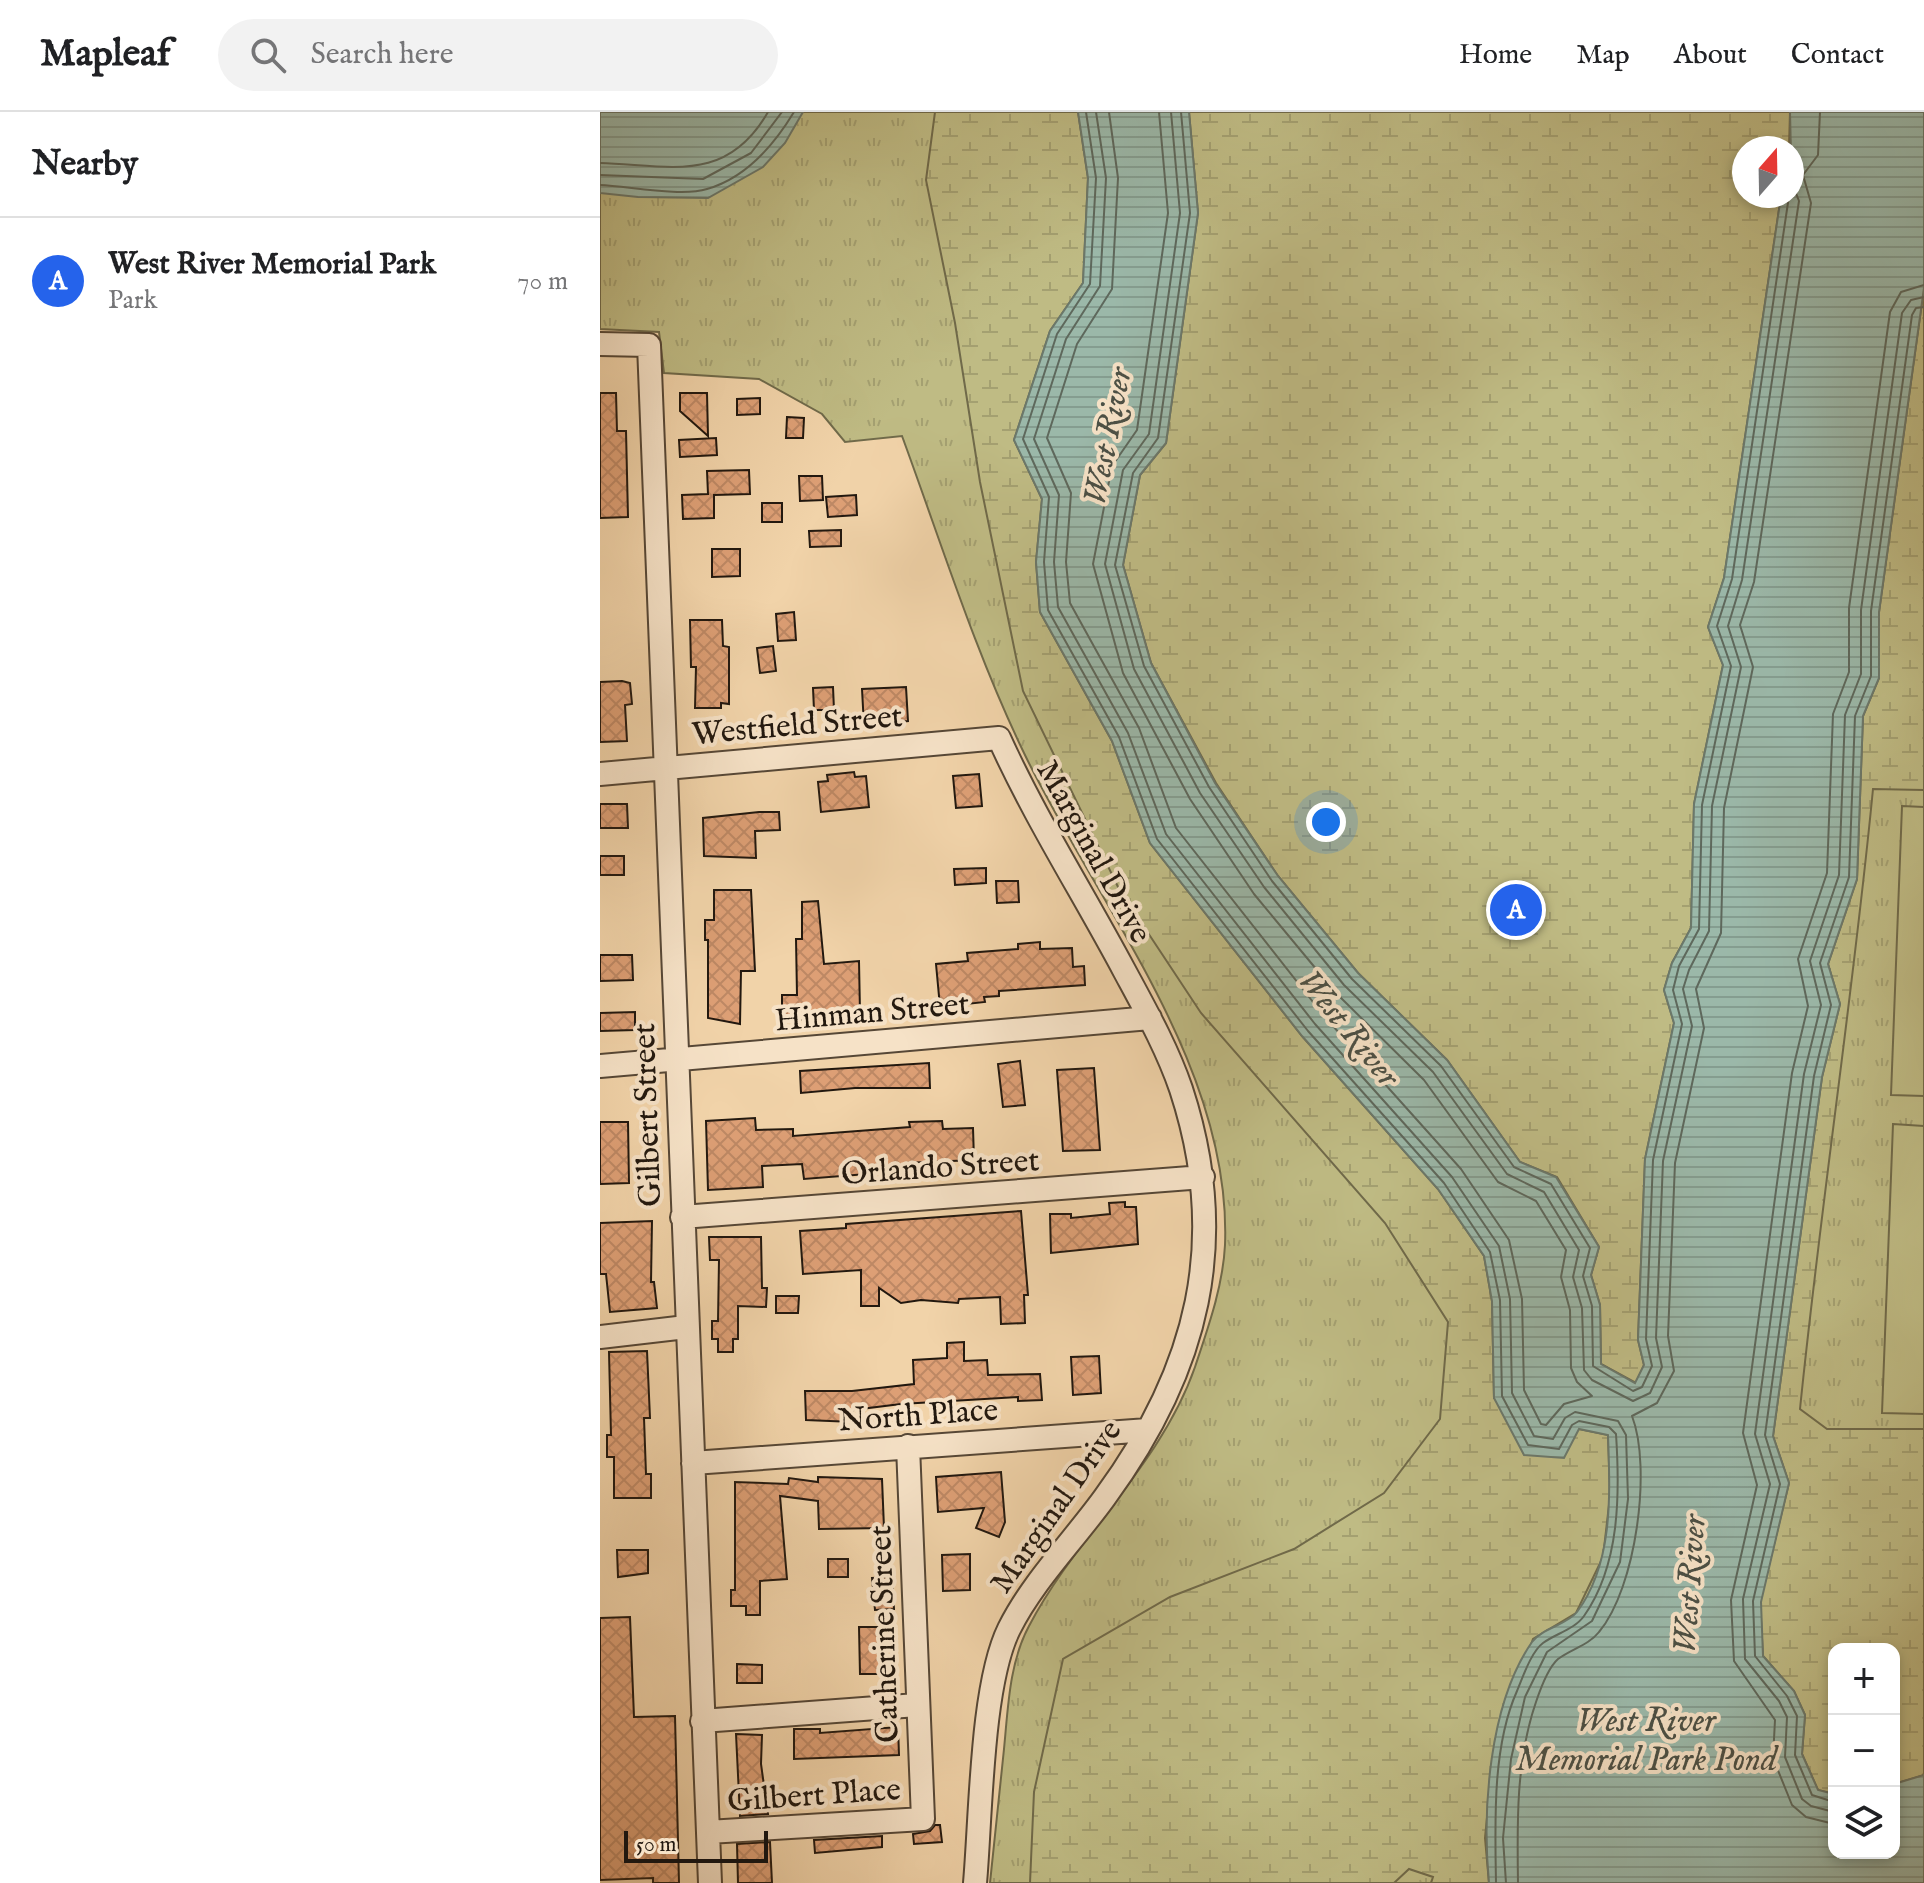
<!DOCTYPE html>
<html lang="en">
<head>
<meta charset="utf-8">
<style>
	:root { --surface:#fff; --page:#f2f2f2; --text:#202124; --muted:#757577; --line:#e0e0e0; --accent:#2563eb }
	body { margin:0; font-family:"IM FELL English",serif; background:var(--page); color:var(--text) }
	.controls { position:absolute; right:24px; bottom:24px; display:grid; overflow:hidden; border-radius:16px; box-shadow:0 4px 12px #0003 }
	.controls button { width:72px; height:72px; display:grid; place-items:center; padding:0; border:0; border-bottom:2px solid var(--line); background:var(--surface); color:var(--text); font:40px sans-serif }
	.compass { position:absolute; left:1132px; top:24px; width:72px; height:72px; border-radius:50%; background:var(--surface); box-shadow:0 4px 12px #0003; rotate:20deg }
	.scale { position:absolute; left:24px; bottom:20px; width:144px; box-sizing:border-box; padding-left:8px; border:4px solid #22180f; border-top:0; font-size:22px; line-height:28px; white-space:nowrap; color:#22180f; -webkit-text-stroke:6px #f6e2c7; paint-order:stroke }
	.you { position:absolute; left:726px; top:710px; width:28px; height:28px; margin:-20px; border:6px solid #fff; border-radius:50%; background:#1a73e8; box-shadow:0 0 0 12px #1a73e833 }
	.badge { display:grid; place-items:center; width:52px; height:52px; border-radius:50%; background:var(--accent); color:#fff; font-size:26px; font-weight:700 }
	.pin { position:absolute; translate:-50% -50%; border:4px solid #fff; box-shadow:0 2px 8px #0006 }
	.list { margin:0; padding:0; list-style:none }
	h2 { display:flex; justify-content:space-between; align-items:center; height:104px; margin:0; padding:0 32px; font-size:34px }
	h2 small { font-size:26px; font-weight:400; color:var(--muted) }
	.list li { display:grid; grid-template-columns:52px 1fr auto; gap:24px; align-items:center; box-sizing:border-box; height:128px; padding:0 32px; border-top:2px solid var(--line) }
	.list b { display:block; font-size:30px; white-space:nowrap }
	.list p { margin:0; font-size:26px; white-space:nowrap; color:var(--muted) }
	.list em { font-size:26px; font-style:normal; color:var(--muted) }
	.icon { flex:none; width:44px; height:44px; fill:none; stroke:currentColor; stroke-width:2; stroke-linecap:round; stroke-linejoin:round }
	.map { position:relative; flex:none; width:1324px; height:1771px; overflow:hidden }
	header { display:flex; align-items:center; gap:48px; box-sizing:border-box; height:112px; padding:0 40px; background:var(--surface); border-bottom:2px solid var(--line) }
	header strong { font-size:38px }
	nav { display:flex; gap:44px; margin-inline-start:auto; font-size:28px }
	.search { width:560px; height:72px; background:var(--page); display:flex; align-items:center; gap:20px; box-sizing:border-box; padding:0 28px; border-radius:44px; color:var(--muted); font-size:30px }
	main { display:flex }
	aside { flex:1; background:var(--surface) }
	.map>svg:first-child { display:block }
</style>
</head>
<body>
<header>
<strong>Mapleaf</strong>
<div class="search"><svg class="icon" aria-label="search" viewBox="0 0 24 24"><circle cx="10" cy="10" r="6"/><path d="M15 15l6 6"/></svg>Search here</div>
<nav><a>Home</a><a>Map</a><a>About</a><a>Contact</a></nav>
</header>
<main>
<aside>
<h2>Nearby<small></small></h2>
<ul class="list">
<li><span class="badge">A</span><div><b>West River Memorial Park</b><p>Park</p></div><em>70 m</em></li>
</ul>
</aside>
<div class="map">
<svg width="1324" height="1771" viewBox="0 0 1324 1771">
	<defs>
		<pattern id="grass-tufts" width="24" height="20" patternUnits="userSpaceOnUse" patternTransform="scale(2)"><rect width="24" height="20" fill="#bfbb84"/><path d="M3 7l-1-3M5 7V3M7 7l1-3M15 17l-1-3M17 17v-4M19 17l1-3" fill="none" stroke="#a4a071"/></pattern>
		<pattern id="wetland-marsh" width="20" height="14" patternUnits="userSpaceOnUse" patternTransform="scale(2)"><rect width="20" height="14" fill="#bfbb84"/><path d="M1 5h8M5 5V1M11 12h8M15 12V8" fill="none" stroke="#a4a071"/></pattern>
		<pattern id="water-rules" width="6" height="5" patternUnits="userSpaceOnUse" patternTransform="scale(2)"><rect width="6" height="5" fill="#9bb8a9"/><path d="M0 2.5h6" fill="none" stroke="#859d90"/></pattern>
		<pattern id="building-cross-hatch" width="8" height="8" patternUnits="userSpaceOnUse" patternTransform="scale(2)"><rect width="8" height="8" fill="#dd9f75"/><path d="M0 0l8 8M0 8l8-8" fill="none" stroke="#bd8864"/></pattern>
	</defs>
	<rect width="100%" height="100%" fill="#f1d3a9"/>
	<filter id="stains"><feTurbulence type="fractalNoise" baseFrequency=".0025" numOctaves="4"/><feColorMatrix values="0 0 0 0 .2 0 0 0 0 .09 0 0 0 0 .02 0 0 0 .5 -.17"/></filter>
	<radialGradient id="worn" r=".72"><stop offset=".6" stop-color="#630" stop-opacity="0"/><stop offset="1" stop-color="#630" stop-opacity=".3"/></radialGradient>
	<!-- grass -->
	<path fill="url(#grass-tufts)" stroke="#706a4a" stroke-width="2" fill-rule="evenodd" d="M0,0H1324V1771H390C395,1726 399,1682 404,1637C408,1597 409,1551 429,1514C476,1424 561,1353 595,1255C608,1216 623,1174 625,1133C632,954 498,795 424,641C375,540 341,430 302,324L245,330L222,302L159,267L64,261L59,220L0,217ZM1144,36H1192V84H1144ZM1234,1537H1294V1741H1234Z"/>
	<!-- wetland -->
	<path fill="url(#wetland-marsh)" stroke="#706a4a" stroke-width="2" d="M335,0H478L488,66L483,171L450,219L414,328L442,387L436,450L440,500L512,629L550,731L702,924L838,1077L884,1144L892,1189L894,1286L979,1317L1008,1323L1010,1384L1003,1445L976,1501L933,1527L893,1644L885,1726L889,1771H831L833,1765L809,1757L794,1771H430L434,1680L463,1547L570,1485L694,1437L784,1381L840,1307L848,1210L785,1111L601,901L519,777L423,579L380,370L355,211L326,68Z
		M589,0H1190L1189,36H1144V84H1181L1124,466L1108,515L1123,553L1094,692L1091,816L1072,851L1064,878L1074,911L1045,1047L1038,1228L1044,1253L1036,1271L1001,1252L1000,1193L991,1163L999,1135L957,1065L920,1050L847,948L758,861L678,764L616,671L551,551L523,453L540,363L566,331L598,101Z
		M1324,176V678L1273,677C1253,884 1221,1090 1200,1297L1227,1317H1324V1663L1294,1672V1537H1234V1682L1218,1678L1202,1642L1205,1603L1194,1579L1163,1544L1160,1490L1189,1371L1173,1324L1222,965L1240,892L1228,852L1257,767L1263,604L1279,566V500Z"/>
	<!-- pitch -->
	<path fill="#bfbb84" stroke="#706a4a" stroke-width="2" d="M1302,694L1324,695V984L1291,983Z
		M1293,1012L1324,1014V1302L1282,1301Z"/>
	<!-- water -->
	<path fill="url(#water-rules)" stroke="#6b786b" stroke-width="2" d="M0,0H203L185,31L163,55L108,86L38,85L0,81Z
		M478,0H589L598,101L566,331L540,363L523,453L551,551L615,671L678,764L758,861L847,948L920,1050L956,1065L999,1135L991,1163L1000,1193L1001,1252L1035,1271L1044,1253L1038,1228L1045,1047L1074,911L1064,878L1072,851L1091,816L1094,692L1123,553L1108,515L1124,466L1181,84H1192L1190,0H1324V176L1279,500V566L1263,604L1257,767L1228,852L1240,892L1222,965L1173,1324L1189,1371L1161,1490L1163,1544L1194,1579L1205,1603L1202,1642L1218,1678L1234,1682V1741H1294V1672L1324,1663V1771H889C882,1698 889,1592 932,1530C942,1516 967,1513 977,1500C1014,1450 1010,1381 1008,1323L979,1317L964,1346L924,1343L894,1286L892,1189L884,1144L838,1077L702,924L550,731L512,629L440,500L436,450L442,387L414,328L450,219L483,171L488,66Z"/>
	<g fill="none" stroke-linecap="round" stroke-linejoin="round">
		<!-- shore -->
		<path stroke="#5e685c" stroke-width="2" d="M486,0L496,66L490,172L457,222L423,327L449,385L444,450L448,498L519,625L557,727L708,919L844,1071L890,1140L900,1188L902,1284L928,1333L959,1337L972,1313L979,1309L1009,1315L1016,1322C1020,1382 1020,1453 984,1504C975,1517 955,1522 943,1531C931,1540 923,1565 917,1579C892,1635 895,1711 896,1771
			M496,0L506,66L500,174L466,227L434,327L459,383L454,450L458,495L528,621L566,722L715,912L852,1065L899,1134L910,1187L912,1281L934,1324L953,1327L965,1306L975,1300L1018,1309L1026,1323L1028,1387L1020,1450L992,1509L947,1540L925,1585L911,1647L903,1726L906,1771
			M509,0L518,66L512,177L477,232L447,326L471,381L466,450L470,491L539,616L576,716L724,904L861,1057L909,1128L922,1187L924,1278L941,1312L946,1313L964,1292L992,1284L977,1270L971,1256L970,1198L961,1165L966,1138L936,1089L898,1070L824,968L736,881L654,782L590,687L523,561L493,452L512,354L537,318L568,101L559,0
			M571,0L580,101L549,322L523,358L505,452L534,557L600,681L664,775L744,873L833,960L907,1062L944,1080L979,1138L973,1165L982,1196L984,1258L992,1268L1033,1289L1050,1281L1062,1255L1056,1226L1063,1049L1092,914L1083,877L1089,858L1109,819L1112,694L1141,555L1128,514L1142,468L1199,89L1192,71
			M581,0L590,101L558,326L533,361L515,453L544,554L609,675L672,769L752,867L841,954L914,1055L951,1072L990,1136L983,1164L992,1194L993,1254L1033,1279L1042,1275L1052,1254L1046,1227L1053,1048L1082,912L1073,878L1079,854L1099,817L1102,693L1131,554L1117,514L1132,467L1189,84
			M0,51C69,53 126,73 168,0
			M0,63L103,67L151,41L182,0
			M0,73C28,74 81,85 107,77C146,66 174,33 194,0
			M1234,1690L1212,1683L1195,1643L1197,1604L1187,1584L1155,1544L1153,1489L1180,1372L1165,1323L1214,964L1231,893L1220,851L1249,765L1255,604L1271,564V499L1312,203L1316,196L1324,195
			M1234,1700L1211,1694L1202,1687L1185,1645L1187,1605L1179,1589L1145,1547L1143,1487L1170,1372L1155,1322L1204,962L1221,893L1210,849L1239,763L1245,603L1261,562V498L1302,201L1311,188L1324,185
			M1234,1712L1206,1705L1192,1693L1173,1646L1175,1608L1134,1549L1131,1488L1157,1373L1143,1321L1192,961L1208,894L1198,847L1227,761L1233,602L1249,560V496L1290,200L1301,180L1324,173
			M918,1771C917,1711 916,1648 936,1590C940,1578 949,1555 958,1547C971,1537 989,1533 999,1520C1036,1476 1052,1356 1032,1304L1057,1291L1074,1259L1068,1224L1075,1051L1104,916L1096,877L1121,821L1124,696L1153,555L1140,513L1154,470L1211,91L1203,63L1218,43L1220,0"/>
	</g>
	<!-- building -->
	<path fill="url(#building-cross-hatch)" stroke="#22180f" stroke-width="2" d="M0,281H16L17,319H26L28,405L0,406Z
		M80,281H107L108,324L80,299Z
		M160,286V302L137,303V287Z
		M187,305L204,306L203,326H186Z
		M116,326L117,343L80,345L79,328Z
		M149,358L150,382L114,383V406L83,407L82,383L108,382L107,359Z
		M199,364H222L223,388L200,389Z
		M256,383L257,403L228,405L226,385Z
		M162,391H182V410H162Z
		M241,418V434L210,435L209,419Z
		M112,437H140V464L112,465Z
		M194,500L196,528L178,529L176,502Z
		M90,508H122L123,534L129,535V592L121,591V596H95L96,555H91Z
		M173,534L176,559L160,561L157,536Z
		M22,569L30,571L32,592L25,593L27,629L0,630V570Z
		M233,575L234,598H214L213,576Z
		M306,575L308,609L264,614L262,577Z
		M254,660L255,665L266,664L269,695L221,700L218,670L228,669L227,663Z
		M379,662L382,694L356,696L353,664Z
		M0,692H27L28,716H0Z
		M159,700H179L180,718L155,719L156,746L104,744L103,706Z
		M0,744H24V763H0Z
		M386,756V771L355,773L354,757Z
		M396,769H418L419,790L397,791Z
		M114,778H151L155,859H141L140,912L108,906V828H105V808H114Z
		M218,789L224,852L259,849L260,901L182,910V883H197L196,827H202V790Z
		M440,830V837L472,836L473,855L484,854L485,873L399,879V884L384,885L385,890L340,895L336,852L368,849L367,841L418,837V832Z
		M0,843H32L33,868L0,869Z
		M35,900V918L0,919V901Z
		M420,949L425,993L403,995L398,952Z
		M329,951L330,976H255L201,981L200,959Z
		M494,956L500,1038L463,1039L457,958Z
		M155,1006L156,1018L193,1017V1024L310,1015L309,1010L342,1009L343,1017L373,1016L374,1048L305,1051V1059L204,1067L202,1052L162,1054L163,1075L108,1078L106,1009Z
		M0,1010H28L29,1071L0,1072Z
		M525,1090V1095H536L538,1132L451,1141L450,1102H471V1106L510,1102L509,1091Z
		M421,1099L428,1183H424L425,1211L401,1212L400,1185L359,1187L358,1191L321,1188L301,1191L279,1176V1194H261V1158L203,1162L200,1119L246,1116V1112Z
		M52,1109L51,1170H54L57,1196L10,1200L6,1162H0V1111Z
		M109,1125H161L162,1176H167L166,1195L138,1194V1227H133V1240H118V1227H112V1209H118L119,1148H110Z
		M176,1184H199L198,1201H176Z
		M364,1230V1249L387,1248L388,1263L440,1262L442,1288L418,1289V1285L301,1292L253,1298V1310L206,1308L205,1279H252L314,1272L313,1248L347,1246V1231Z
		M47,1239L50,1306H44L46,1362H51V1386H14V1345H7V1323H11L9,1240Z
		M499,1244L501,1281L473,1283L471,1245Z
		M401,1360L405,1410L399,1425L376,1416L384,1396L338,1400L336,1365Z
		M218,1365L282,1367L284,1416L219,1417L218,1389L180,1384L187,1467L160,1469V1503H146V1494H131V1478H135V1370L188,1372L189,1366L218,1370Z
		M17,1438H48V1461L18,1465Z
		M370,1442V1478L343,1479L342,1443Z
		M228,1447H248V1465H228Z
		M292,1465L294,1497L275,1498L272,1466Z
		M30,1505L34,1605L75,1604L79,1771H53V1766L0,1768V1506Z
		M259,1515H284V1562H260Z
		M137,1552L162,1553V1571H137Z
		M298,1615L299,1643L194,1647V1617H220V1621Z
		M136,1622L162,1623L161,1652L168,1702L140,1704Z
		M335,1713H340L342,1730L314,1732L313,1722L330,1719Z
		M282,1724V1735L215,1741L214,1728Z
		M170,1730L172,1771H138L137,1732Z"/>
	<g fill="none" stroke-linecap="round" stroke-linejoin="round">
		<defs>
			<path id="minor" d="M0,232L49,233L110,1771
				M0,662L399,626C435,706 483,781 524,858C545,897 567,936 581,977C631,1129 598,1258 505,1385C474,1428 433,1469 409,1517C381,1574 381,1704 375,1771
				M0,954L550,906
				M82,1105L603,1065
				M0,1225L86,1215
				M93,1351L548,1318
				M102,1609L317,1593
				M108,1720L323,1707L308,1334"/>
		</defs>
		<!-- minor casing -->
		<use href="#minor" stroke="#564736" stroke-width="26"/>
		<!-- minor -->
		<use href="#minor" stroke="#f6e2c7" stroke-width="22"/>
	</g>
	<g text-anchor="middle" stroke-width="8" stroke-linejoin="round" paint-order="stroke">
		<!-- street labels -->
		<g font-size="32" fill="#22180f" stroke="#f6e2c7">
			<text transform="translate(197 612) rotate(-5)" y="11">Westfield Street</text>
			<text transform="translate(495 739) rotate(61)" y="11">Marginal Drive</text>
			<text transform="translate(272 899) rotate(-5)" y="11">Hinman Street</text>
			<text transform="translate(46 1003) rotate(-92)" y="11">Gilbert Street</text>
			<text transform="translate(340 1054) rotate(-4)" y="11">Orlando Street</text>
			<text transform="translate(318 1302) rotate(-4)" y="11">North Place</text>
			<text transform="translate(455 1394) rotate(-55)" y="11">Marginal Drive</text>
			<text transform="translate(283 1522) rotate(-92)" y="11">Catherine Street</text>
			<text transform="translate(214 1682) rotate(-4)" y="11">Gilbert Place</text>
		</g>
		<!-- water labels -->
		<g font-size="34" font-style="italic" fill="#4c5045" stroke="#f6e2c7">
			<text transform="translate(506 324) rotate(-79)" y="12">West River</text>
			<text transform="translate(750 915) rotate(51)" y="12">West River</text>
			<text transform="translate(1088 1472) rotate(-86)" y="12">West River</text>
			<text x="1046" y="1619">West River<tspan x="1046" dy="39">Memorial Park Pond</tspan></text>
		</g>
	</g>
	<rect width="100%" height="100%" filter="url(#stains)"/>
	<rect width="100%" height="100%" fill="url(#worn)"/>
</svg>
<div class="controls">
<button>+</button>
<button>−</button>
<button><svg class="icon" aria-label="layers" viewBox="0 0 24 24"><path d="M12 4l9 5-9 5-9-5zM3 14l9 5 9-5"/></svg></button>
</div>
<svg class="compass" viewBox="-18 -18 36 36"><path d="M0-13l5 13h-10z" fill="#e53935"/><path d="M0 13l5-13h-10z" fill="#757577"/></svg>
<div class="scale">50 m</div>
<div class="you"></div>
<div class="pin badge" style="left:916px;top:798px">A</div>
</div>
</main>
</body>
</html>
